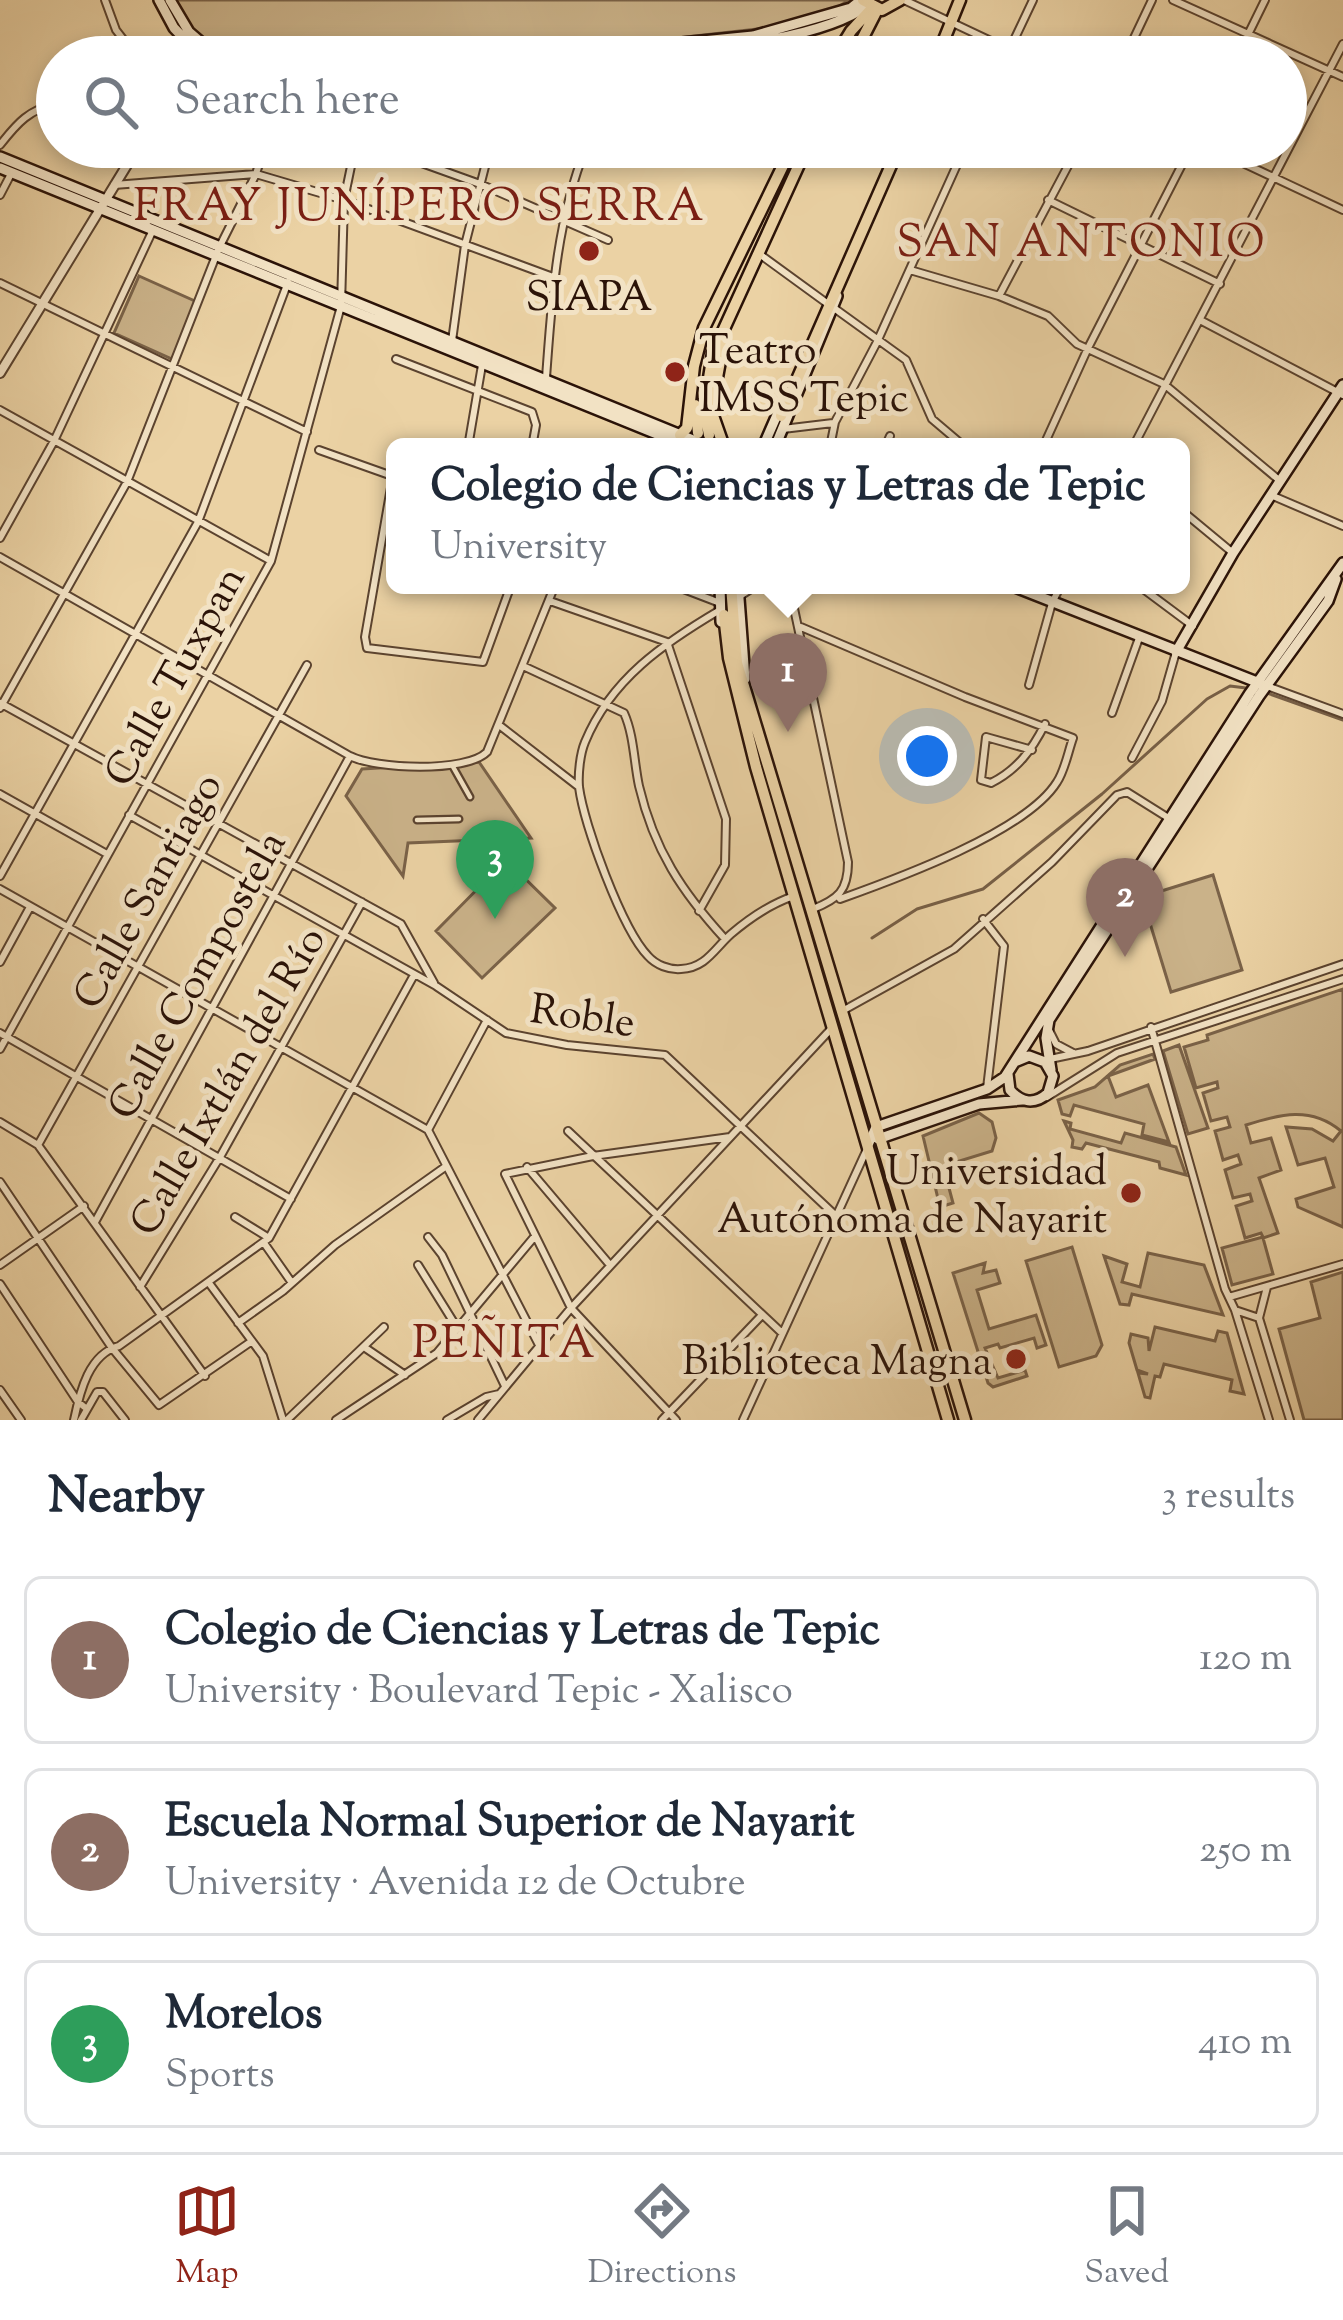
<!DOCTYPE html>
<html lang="en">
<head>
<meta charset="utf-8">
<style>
	:root { --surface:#fff; --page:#f2f2f3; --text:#1f2937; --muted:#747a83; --line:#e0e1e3; --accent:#8f2418 }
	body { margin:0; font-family:"Sorts Mill Goudy",serif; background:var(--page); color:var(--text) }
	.you { position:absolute; left:927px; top:756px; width:42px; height:42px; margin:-30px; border:9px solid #fff; border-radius:50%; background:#1a73e8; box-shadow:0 0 0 18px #1a73e833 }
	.badge { display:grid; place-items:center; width:78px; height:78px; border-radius:50%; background:var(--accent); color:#fff; font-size:39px; font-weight:700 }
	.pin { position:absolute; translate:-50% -99px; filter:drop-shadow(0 3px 6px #0008) }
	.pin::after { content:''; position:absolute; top:63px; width:42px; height:36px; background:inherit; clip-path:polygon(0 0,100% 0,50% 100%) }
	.popup { position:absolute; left:386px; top:438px; width:804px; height:156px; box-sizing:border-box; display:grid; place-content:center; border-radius:18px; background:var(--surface); filter:drop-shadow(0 3px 9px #0005); font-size:39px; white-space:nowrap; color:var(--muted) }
	.popup b { font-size:45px; color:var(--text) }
	.popup::after { content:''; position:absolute; left:50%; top:100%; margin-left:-24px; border:24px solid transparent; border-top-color:var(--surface) }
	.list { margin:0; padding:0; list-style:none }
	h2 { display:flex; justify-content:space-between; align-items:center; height:156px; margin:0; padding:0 48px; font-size:51px }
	h2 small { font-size:39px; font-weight:400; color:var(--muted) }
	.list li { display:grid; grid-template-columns:78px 1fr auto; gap:36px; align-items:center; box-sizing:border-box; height:168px; margin:0 24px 24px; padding:0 24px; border:3px solid var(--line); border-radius:18px }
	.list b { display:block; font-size:45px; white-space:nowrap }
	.list p { margin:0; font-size:39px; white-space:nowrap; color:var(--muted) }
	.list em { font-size:39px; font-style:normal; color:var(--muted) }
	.icon { flex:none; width:66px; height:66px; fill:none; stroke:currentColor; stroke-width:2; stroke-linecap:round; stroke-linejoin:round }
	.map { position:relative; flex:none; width:1343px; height:1420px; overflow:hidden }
	.search { position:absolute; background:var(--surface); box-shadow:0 6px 18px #0003; left:36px; right:36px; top:36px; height:132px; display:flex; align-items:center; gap:30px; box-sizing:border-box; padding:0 42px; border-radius:66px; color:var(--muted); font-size:45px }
	.sheet { height:732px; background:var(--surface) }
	nav { display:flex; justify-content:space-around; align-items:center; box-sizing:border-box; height:168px; border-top:3px solid var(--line); background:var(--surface); font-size:33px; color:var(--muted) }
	nav a { display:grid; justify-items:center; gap:6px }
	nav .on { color:var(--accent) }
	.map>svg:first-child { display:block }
</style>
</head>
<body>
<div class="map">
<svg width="1343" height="1420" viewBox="0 0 1343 1420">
	<rect width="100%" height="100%" fill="#ebd2a4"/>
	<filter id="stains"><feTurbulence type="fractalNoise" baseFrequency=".00167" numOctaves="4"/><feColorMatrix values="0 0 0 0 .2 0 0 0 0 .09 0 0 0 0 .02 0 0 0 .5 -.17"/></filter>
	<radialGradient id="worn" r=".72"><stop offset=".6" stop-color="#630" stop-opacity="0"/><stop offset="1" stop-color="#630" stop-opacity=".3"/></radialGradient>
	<!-- green -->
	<path fill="#cab289" stroke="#7a6248" stroke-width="3" d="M174,0H849L835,9L766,28L623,44L473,57H226L194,32Z
		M139,276L197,302L172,359L114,333Z
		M479,762L531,838L408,843L403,876L346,796L362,769Z
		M506,860L555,908L482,978L436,931Z
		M1213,875L1242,970L1171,992L1142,897Z
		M1343,989V1227L1298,1207L1296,1199L1334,1187L1325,1158L1298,1165L1286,1127L1312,1129L1333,1141L1341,1131C1311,1106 1280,1114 1246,1125L1251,1143L1271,1138L1281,1170L1259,1178L1278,1233L1263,1238L1273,1274L1232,1285L1222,1248L1263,1237L1261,1233L1245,1238L1236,1206L1252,1201L1250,1194L1233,1198L1225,1170L1241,1164L1238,1155L1223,1160L1215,1131L1230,1127L1227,1117L1211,1121L1203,1093L1218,1088L1217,1082L1196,1088L1184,1047L1208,1040L1207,1035Z
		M1179,1045L1208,1128L1188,1134L1163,1051Z
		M1153,1054L1155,1059L1108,1076L1116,1097L1148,1085L1169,1142L1142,1135L1144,1124L1074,1105L1070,1116L1062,1114L1058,1100L1095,1087L1120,1065Z
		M979,1113L992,1122L996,1138L992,1151L956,1162L945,1173L953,1203L940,1207L923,1136Z
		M1064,1121L1071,1123L1070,1129L1121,1143L1125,1133L1176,1147L1186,1175L1160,1168L1159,1162L1086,1143L1082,1149L1072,1147L1073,1140Z
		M1072,1247L1102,1345L1096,1356L1059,1367L1026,1261Z
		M1148,1253L1204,1265L1223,1315L1132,1294L1129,1305L1120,1304L1104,1256L1127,1264L1122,1282L1140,1287Z
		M985,1263L983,1273L996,1270L1000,1283L977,1290L989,1329L1036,1315L1046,1345L1037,1348L1034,1338L1000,1348L998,1344L985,1348L998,1378L1025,1370L1027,1376L993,1387L988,1383L953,1273Z
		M1343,1272V1420H1304L1279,1329L1320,1318L1311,1282Z
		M1155,1327L1215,1341L1218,1331L1227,1333L1244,1394L1230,1391L1232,1380L1164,1364L1160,1377L1155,1376L1150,1398L1145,1397L1138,1373L1148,1374L1137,1370L1129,1343L1131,1334L1148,1338L1149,1351Z"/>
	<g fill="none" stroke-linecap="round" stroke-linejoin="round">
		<!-- stream -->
		<path stroke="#775f46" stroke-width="3" d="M1267,693L1343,720
			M872,938L917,909L983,889L1102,794L1207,699L1230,686L1246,688"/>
		<!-- primary-tunnel -->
		<path stroke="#c5ac85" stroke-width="10" stroke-dasharray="10 5" stroke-linecap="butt" d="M768,447L778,422"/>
		<defs>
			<path id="pedestrian" d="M452,765L470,797
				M417,820L459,819"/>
			<path id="minor" d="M105,0L116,30L137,57
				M904,0L1025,57
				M1173,0L1343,77
				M748,57L754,39
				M756,57L765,38
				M1006,57L1033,0
				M1125,57L1152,0
				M1237,57L1265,0
				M39,110L57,118
				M0,145C18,122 29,110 57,103
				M377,147L480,184L608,240
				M711,147H719
				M1209,147L1343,210
				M114,185L256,174L344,200L553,277
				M0,195L12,172
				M1048,200L1220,284
				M758,253L828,304
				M910,270L999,296L1048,316L1077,344L1164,384L1279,480
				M0,283L307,432
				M999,296L1078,147
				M834,308L906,360L932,419L965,447
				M1200,320L1343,395
				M452,341L465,245L490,147
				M396,359L532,412L536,425L532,447
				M546,378C552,297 556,223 586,147
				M0,410L271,561
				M783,429L833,423
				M468,447L482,365
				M830,447L835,422L877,342L965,147
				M885,447L890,436
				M1043,447L1088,348L1191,147
				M1133,447L1343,44
				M319,450L395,477
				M393,476L365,637L367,648L483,662L511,585
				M1273,496L1343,526
				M1181,510L1233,553
				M0,538L54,441L152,232
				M0,557L350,756C375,769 466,773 487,752L555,585
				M673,585L720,603
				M789,585L848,862C848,891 838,899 813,909
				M1138,585L1193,626
				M740,596L757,585
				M550,601L667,642L726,819L725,865L699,911
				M720,610C664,643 611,679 585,742C580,754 578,774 579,787C584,825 622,929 648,956C656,965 669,970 681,969C706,968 715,948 731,934C751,917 770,904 794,896
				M801,627L965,697L1073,738C1068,752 1065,770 1057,782C1026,832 896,879 840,899
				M523,666L624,713C634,735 634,763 639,786C654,850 682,892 725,939
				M1029,685L1052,603L1061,585
				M1267,686L1343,714
				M0,703L401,924L434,983
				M0,708L127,482L219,248L256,174L264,147
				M1112,713L1139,638
				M499,725L579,787
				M1032,750L986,737L981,780L991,783C1017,770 1032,750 1045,724
				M1132,758L1162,701L1176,652
				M0,794L107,854
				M129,815L436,986L506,1033L567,1045L665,1055L836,1216
				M0,876L198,522L288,282
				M0,889L428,1130
				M983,919L1004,946L987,1088
				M0,962L30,907
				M844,1010L954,949L1052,862L1117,795L1127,792L1170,819
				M1151,1027L1225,1289L1235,1310L1269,1420
				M1049,1030L1056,1044L1073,1053
				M0,1033L291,1199
				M0,1049L271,561L341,306L344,200L355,147
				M1050,1059L1088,1051L1343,964
				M1047,1097L1117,1053L1343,979
				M0,1122L38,1145L205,1376
				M428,1130L539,1345
				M428,1130L487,1020
				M568,1131L782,1333
				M38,1145L307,665
				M527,1167L610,1265
				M0,1182L112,1348L159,1405L252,1341
				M235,1217L269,1238
				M95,1222L350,756
				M428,1237L442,1255L505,1386
				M264,1243L292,1283
				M0,1265L84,1206
				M418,1265L456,1326
				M209,1283L263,1356L283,1420
				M0,1284L78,1402L87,1409
				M140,1287L220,1157L362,902
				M1229,1297L1343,1264
				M1235,1310L1259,1318L1290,1420
				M1259,1318L1267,1287
				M238,1323L283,1291L335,1245L445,1167
				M364,1347L405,1375
				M0,1390L21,1420
				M74,1420C80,1391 89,1354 119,1346L269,1238L414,975
				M81,1420L97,1392H103L125,1420
				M287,1420L384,1327
				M336,1420L437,1353L535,1236
				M447,1420L486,1397L499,1394
				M478,1420L571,1308L831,1029
				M662,1420L762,1315
				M676,1420L571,1308L505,1174L593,1156L730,1137
				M743,1420L867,1149"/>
			<path id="tertiary" d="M0,373L138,147"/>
			<path id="secondary" d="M159,0L174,28L202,57
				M170,0L189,32L218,57
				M540,57L753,36L851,8L861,0
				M633,57C695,50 819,42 868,5
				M0,157L710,447
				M0,168L689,447
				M763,447L780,408
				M775,447L837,296
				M720,585L721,622
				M738,585L745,679
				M1010,585L1262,684
				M1176,652L1233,553L1343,385
				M1051,1070L1046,1038L1049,1020L1259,696L1328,601L1336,579
				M1008,1074L1010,1090C1021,1103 1035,1105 1048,1093L1053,1076L1045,1062L1029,1056L1017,1061
				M878,1139L979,1104L1022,1100
				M868,1145L876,1127L987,1089L1005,1077L1250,693L1343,563"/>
			<path id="primary" d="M863,0L882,10L900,0
				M835,57L851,31L872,8
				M853,57L876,12
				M937,57L960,0
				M723,345L711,410L724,447
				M695,405L698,433
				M781,416L899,147
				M680,435L687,428L694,366L704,328L792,147
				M709,435L704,409L713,353L807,147
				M731,585L737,663L965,1420
				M724,615L729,658L756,767L948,1420"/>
		</defs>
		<!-- pedestrian casing -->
		<use href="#pedestrian" stroke="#5b432f" stroke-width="9"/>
		<!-- minor casing -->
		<use href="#minor" stroke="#5b432f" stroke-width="10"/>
		<!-- tertiary casing -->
		<use href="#tertiary" stroke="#5b432f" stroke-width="12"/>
		<!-- secondary casing -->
		<use href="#secondary" stroke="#2b1308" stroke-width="14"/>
		<!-- primary casing -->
		<use href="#primary" stroke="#2b1308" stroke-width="15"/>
		<!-- pedestrian -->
		<use href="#pedestrian" stroke="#f2e2c4" stroke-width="4.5"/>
		<!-- minor -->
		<use href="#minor" stroke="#f2e2c4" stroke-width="6"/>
		<!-- tertiary -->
		<use href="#tertiary" stroke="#f2e2c4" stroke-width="8"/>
		<!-- secondary -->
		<use href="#secondary" stroke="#f2e2c4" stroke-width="9"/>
		<!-- primary -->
		<use href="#primary" stroke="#ebd2a4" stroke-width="10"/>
	</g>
	<!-- markers -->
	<g fill="#8f2418" stroke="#f2e2c4" stroke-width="4.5">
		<circle cx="589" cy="251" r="12"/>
		<circle cx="675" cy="372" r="12"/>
		<circle cx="1131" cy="1193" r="12"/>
		<circle cx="1016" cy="1359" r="12"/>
	</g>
	<g text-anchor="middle" stroke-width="10" stroke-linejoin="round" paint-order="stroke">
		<!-- poi labels -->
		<g font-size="42" fill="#2b1308" stroke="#f2e2c4" text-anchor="end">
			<text x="589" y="310" text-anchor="middle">SIAPA</text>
			<text x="699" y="363" text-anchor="start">Teatro<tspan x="699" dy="48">IMSS Tepic</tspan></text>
			<text x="1107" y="1184">Universidad<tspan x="1107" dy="48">Autónoma de Nayarit</tspan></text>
			<text x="992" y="1374">Biblioteca Magna</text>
		</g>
		<!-- street labels -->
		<g font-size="42" fill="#2b1308" stroke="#f2e2c4">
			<text transform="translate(173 675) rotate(-61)" y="15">Calle Tuxpan</text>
			<text transform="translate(146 890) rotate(-61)" y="15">Calle Santiago</text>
			<text transform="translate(195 974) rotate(-61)" y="15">Calle Compostela</text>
			<text transform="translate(583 1014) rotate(8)" y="15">Roble</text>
			<text transform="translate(226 1080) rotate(-60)" y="15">Calle Ixtlán del Río</text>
		</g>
		<!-- neighbourhood labels -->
		<g font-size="45" letter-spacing="3" fill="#7a1f14" stroke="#f2e2c4">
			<text x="420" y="220">FRAY JUNÍPERO SERRA</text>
			<text x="1082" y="256">SAN ANTONIO</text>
			<text x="505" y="1357">PEÑITA</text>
		</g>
	</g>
	<rect width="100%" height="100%" filter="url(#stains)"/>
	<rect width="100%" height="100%" fill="url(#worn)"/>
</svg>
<div class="you"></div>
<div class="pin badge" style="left:788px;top:732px;background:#8d6e63">1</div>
<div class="popup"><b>Colegio de Ciencias y Letras de Tepic</b>University</div>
<div class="pin badge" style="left:1125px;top:957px;background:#8d6e63">2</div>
<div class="pin badge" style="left:495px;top:919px;background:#2e9e5b">3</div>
<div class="search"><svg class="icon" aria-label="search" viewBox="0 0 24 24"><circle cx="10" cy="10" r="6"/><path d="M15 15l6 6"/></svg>Search here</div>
</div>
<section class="sheet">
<h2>Nearby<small>3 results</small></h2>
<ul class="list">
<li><span class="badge" style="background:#8d6e63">1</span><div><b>Colegio de Ciencias y Letras de Tepic</b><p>University · Boulevard Tepic - Xalisco</p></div><em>120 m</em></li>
<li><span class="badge" style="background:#8d6e63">2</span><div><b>Escuela Normal Superior de Nayarit</b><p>University · Avenida 12 de Octubre</p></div><em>250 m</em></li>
<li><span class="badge" style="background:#2e9e5b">3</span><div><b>Morelos</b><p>Sports</p></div><em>410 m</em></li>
</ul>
</section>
<nav>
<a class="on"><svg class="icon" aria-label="map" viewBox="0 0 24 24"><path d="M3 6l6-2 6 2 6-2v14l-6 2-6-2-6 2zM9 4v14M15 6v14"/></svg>Map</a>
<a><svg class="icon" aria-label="directions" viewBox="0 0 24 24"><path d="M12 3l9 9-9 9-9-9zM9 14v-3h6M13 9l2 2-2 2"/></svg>Directions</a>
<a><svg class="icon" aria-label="saved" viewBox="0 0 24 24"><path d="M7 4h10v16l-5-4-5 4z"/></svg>Saved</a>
</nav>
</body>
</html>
